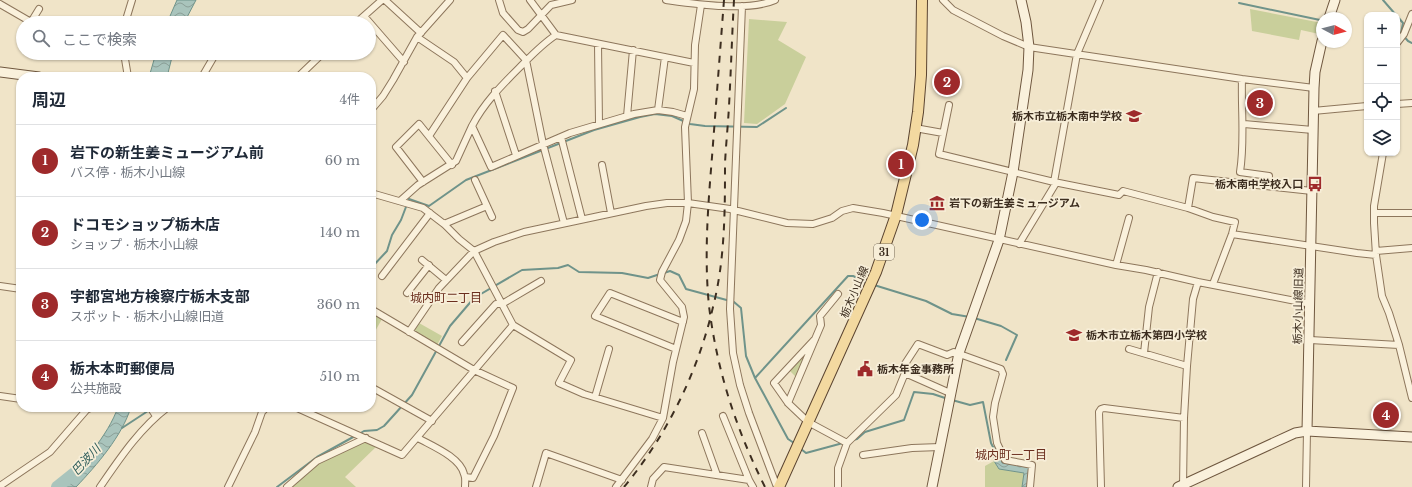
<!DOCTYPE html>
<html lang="ja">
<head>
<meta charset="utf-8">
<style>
	:root { --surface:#fff; --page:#f6f6f7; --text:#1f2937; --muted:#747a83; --line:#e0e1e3; --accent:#9e2a2b }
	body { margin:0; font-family:"Libre Baskerville","Noto Sans JP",serif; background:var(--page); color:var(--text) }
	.controls { position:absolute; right:12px; top:12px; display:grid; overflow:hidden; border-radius:8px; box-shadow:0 1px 3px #0004 }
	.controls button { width:36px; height:36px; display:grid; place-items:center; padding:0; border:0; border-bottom:1px solid var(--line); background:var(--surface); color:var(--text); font:20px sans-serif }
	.compass { position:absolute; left:1316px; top:12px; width:36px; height:36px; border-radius:50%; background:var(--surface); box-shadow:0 1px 3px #0004; rotate:97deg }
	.you { position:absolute; left:922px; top:220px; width:14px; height:14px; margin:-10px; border:3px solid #fff; border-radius:50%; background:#1a73e8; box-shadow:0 0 0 6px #1a73e833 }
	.badge { display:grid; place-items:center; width:26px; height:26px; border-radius:50%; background:var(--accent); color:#fff; font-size:13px; font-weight:700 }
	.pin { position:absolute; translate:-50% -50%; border:2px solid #fff; box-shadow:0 1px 4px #0006 }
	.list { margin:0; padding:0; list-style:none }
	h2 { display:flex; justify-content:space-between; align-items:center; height:52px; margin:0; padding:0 16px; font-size:17px }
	h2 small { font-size:13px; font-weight:400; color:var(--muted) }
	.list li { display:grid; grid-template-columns:26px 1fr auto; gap:12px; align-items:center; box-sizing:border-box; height:72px; padding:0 16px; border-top:1px solid var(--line) }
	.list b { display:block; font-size:15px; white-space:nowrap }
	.list p { margin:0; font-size:13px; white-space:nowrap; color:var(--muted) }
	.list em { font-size:13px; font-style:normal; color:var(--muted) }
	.icon { flex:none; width:22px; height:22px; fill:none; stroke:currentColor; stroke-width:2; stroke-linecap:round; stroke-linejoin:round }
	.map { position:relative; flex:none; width:1412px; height:487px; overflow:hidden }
	.search { position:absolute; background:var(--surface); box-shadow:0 1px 3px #0004; left:16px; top:16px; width:360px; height:44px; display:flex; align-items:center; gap:10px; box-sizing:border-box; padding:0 14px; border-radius:22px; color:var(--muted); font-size:15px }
	.panel { position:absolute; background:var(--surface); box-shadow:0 1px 3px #0004; left:16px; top:72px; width:360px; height:340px; border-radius:16px }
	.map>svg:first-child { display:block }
</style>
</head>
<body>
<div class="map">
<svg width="1412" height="487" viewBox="0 0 1412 487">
	<defs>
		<pattern id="water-waves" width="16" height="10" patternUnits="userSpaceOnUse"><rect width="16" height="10" fill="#a9c4bc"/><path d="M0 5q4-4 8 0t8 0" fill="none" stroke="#8ba098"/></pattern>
	</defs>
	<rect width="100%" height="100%" fill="#f0e4c8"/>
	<!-- park -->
	<path fill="#c9cf9b" d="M1250,9L1322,23L1319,34L1301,30L1299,40L1252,31Z
		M749,19L787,22L778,40L806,57L785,104L757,124L744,123Z
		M371,313L382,319L373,335L371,334Z
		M419,323L442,336L437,345L414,331Z
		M809,348L796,377L789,370Z
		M367,441L377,446L345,477L356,487H292L318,464Z
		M994,461L999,469L1024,473L1022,487H985V466Z"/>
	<!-- water -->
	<path fill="url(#water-waves)" stroke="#6f938a" d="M177,0H196L184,23H167Z
		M156,53H173L167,77H149Z
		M118,407H131C122,436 97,465 76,487H61C81,465 108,436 118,407Z
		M993,447H997L1002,463L1026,466L1029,469L1028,487H1022L1024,473L999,469L994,461Z"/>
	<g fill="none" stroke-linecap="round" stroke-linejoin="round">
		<!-- stream -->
		<path stroke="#6f938a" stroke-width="2" d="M1383,0L1396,15
			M1239,3L1320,20
			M1397,16L1403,23L1401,33L1408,41L1412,43
			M371,268L387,251L392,235L401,220L409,199L429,206L466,180L594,130L640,117L655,114L672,116L690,124L705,126L757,127L786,108
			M664,273L670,271L679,275L686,289L734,302L741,308L746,356L755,378L788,439L794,443
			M874,285L926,301L952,314L970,317
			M974,318L1001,326L1017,335L1006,360
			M755,378L848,276H853L868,283
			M952,400L970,405L983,402L991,443L993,447
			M122,428L154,407
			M359,434L364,431L377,430L384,426L412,395L450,326L474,298L522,270L558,268L568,265L579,272L622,273L648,278L660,274
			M853,440L857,439L865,432L904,420L914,392L933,394L948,399
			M801,449L806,453L843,443
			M277,487L317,457L355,436"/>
		<!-- river -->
		<path stroke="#a9c4bc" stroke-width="12" d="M57,487L82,467"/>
		<defs>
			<path id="street" d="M385,0L421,33
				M499,0L503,13L518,30L523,32L528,29L551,5L572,0
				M530,0L556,35
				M666,0C695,4 748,12 775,0
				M943,0L953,10L1003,36L1029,47L1242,79L1314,88
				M0,4L31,22L39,9
				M742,6L730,309L733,353L740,385L749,413L777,487
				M364,16L404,62
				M125,23L132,0
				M356,23L382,0
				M417,37L454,62L467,78
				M1397,43L1404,34L1412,14
				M598,44L599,124
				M124,53L128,77
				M202,77L216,53
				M298,77L323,53
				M1242,79C1241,110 1245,141 1240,172L1269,176L1268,186
				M495,91L516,155
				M1397,104L1412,103
				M949,105L939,154L1054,182L1119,195L1123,191L1188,208L1213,217L1235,222L1232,234L1213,284
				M371,110L383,96L393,80L417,37L450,0
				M658,110L665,57
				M1313,111L1367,106
				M627,116L633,50
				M1244,124L1313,130
				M472,126C484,103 501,86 519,68C531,56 542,44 556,35L694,63
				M915,128L943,133
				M429,136L467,78L503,35L526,60L543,144L564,223
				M561,137L582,219
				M1383,153L1374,206V223L1376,255L1382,296L1389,313L1399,345L1412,398
				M602,165L611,213
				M475,180L492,217
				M423,182L396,147L419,124L452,165
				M1054,182L1077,54L1100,0
				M371,193L423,208L444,224L459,239L474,251L513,325L571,360L559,383L584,394L663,418
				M400,201L418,185L456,161L472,126L491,167L570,133L634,114L658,110L673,112L687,116
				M1188,208L1193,178L1312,191
				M1374,213H1412
				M444,224L487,206
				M1232,234L1357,253L1376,255
				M1019,244L1056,183
				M1376,251L1412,248
				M422,260L446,280
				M1116,265L1129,218
				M382,276L430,213
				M0,286L21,289
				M407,293L429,265
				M371,309L474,370L513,388L494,436L473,478L465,477
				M409,332L439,288L474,251L494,242L524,232L646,206L667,203H688L730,209L787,223L813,224L832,218L842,211L853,208L883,213L1116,265L1146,270L1198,282L1311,304
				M815,339L774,383L788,403L808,422L847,443
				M1310,340L1399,345
				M462,342L496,304H502L541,281
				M676,349L595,316L610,293L683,322
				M1129,349L1187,366
				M1144,353L1149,307L1158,272
				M905,373L903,367L918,344L947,355L954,352L1001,369L1003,374L995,403L993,417L997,443L1005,460L1032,465L1030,487
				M371,387L432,421
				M0,396L21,399
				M595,397L609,349
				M788,403L821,325L820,316L838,294
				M77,407L88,409
				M150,407L156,416
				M295,407L402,455L513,325
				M723,416L749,480
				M702,433L717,475
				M418,438C432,446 460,457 464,474C466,478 465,483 465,487
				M863,455L912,448L940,447
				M0,486L50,452L89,407
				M100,487C120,458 140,428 168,407
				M228,487L255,432L262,412L267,407
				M287,487L317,461L366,438
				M536,487L546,453L622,480
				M616,487L652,439L663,418L673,362L684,317L682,307L660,280L662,272L679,240L686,221L688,203L685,127L694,89L695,45L701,5
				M651,487L653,479L664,467L749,480L753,487
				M838,487V468L847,443L896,395L905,373L950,393
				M1101,487L1099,412L1101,409L1104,408L1184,418
				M1183,487L1184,418L1187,366L1193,299L1198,282
				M1306,487L1307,431"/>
			<path id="secondary" d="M1329,18L1335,0
				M0,72L39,77
				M1307,431L1314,88L1315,72L1322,41
				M932,487L959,353L999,240L1013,172L1028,70L1029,47L1026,22L1021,0
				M1178,487L1295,433L1307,431L1412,437"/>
			<path id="primary" d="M779,487L876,272L896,215L913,145L918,112L921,75L922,0"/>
		</defs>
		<!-- street casing -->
		<use href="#street" stroke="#8d765c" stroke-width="8"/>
		<!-- secondary casing -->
		<use href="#secondary" stroke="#6f573f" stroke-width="11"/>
		<!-- primary casing -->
		<use href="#primary" stroke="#5b4430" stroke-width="12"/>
		<!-- street -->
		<use href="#street" stroke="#faf1dc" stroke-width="6"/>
		<!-- secondary -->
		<use href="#secondary" stroke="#faf1dc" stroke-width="9"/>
		<!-- primary -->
		<use href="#primary" stroke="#f3d9a0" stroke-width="10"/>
		<!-- rail -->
		<path stroke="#3d2e20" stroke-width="2" stroke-dasharray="7 7" stroke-linecap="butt" d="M724,0C720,52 716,105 712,157C708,206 704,256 709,306C717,371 736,429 765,487
			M624,487C667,435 698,372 713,307C725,260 725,211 725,163C726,144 728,125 729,106C731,70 732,35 734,0"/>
	</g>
	<!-- icons -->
	<defs>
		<symbol id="school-bare" viewBox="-9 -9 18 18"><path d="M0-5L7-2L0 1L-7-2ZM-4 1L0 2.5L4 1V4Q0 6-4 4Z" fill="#9e2a2b" stroke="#f7eed8" stroke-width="2.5" paint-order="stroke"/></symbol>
		<symbol id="bus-bare" viewBox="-9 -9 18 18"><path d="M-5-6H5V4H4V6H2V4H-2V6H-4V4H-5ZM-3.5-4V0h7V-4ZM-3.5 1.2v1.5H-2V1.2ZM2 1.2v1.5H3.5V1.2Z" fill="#9e2a2b" stroke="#f7eed8" stroke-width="2.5" paint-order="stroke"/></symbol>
		<symbol id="museum-bare" viewBox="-9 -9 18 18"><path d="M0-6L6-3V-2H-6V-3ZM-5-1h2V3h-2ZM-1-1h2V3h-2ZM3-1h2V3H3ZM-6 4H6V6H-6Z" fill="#9e2a2b" stroke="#f7eed8" stroke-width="2.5" paint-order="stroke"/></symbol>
		<symbol id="civic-bare" viewBox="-9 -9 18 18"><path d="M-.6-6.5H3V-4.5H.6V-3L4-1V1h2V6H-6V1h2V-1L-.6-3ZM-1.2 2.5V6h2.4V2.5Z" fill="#9e2a2b" stroke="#f7eed8" stroke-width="2.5" paint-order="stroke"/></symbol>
	</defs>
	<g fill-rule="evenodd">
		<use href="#school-bare" x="1123" y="105" width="22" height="22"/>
		<use href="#bus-bare" x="1304" y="173" width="22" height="22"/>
		<use href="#museum-bare" x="926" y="192" width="22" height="22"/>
		<use href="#school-bare" x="1063" y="324" width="22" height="22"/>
		<use href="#civic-bare" x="854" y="358" width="22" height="22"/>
	</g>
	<g text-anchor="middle" stroke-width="3.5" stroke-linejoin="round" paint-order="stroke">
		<!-- shield labels -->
		<rect fill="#f7eed8" stroke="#756857" stroke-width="1" x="874" y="244" width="20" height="16" rx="3"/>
		<g font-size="10" font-weight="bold" fill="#3d2e20">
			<text x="884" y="256">31</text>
		</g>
		<!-- poi labels -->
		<g font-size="11" font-weight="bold" fill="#3d2e20" stroke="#f7eed8" text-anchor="start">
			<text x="1122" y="120" text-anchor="end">栃木市立栃木南中学校</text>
			<text x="1303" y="188" text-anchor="end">栃木南中学校入口</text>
			<text x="949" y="207">岩下の新生姜ミュージアム</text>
			<text x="1086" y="339">栃木市立栃木第四小学校</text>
			<text x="877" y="373">栃木年金事務所</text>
		</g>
		<!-- street labels -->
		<g font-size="11" fill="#3d2e20" stroke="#f7eed8">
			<text transform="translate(854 292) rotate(-67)" y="4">栃木小山線</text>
			<text transform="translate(1298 306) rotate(-89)" y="4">栃木小山線旧道</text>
		</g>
		<!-- neighbourhood labels -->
		<g font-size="12" fill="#6b2e1e" stroke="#f7eed8">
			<text x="446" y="302">城内町二丁目</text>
			<text x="1011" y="459">城内町一丁目</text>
		</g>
		<!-- water labels -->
		<g font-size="12" font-style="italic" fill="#2f5d5a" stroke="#f7eed8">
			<text transform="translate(86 460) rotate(-47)" y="4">巴波川</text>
		</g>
	</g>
</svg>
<div class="controls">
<button>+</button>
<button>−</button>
<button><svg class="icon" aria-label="locate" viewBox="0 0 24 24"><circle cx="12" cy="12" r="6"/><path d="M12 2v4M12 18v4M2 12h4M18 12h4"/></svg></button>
<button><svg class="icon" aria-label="layers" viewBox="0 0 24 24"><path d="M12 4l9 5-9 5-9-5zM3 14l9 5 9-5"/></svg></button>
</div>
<svg class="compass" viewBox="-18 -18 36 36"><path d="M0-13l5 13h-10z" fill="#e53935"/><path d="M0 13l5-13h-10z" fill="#747a83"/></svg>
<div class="you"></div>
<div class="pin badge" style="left:901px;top:164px">1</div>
<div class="pin badge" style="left:947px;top:82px">2</div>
<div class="pin badge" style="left:1260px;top:103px">3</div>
<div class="pin badge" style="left:1386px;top:415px">4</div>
<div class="search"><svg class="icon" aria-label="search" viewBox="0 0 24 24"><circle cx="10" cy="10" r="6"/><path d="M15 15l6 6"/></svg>ここで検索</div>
<section class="panel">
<h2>周辺<small>4件</small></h2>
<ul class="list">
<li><span class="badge">1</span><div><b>岩下の新生姜ミュージアム前</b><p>バス停 · 栃木小山線</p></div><em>60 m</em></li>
<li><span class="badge">2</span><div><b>ドコモショップ栃木店</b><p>ショップ · 栃木小山線</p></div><em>140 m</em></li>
<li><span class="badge">3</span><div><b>宇都宮地方検察庁栃木支部</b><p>スポット · 栃木小山線旧道</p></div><em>360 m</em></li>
<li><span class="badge">4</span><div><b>栃木本町郵便局</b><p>公共施設</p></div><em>510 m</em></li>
</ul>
</section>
</div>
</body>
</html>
